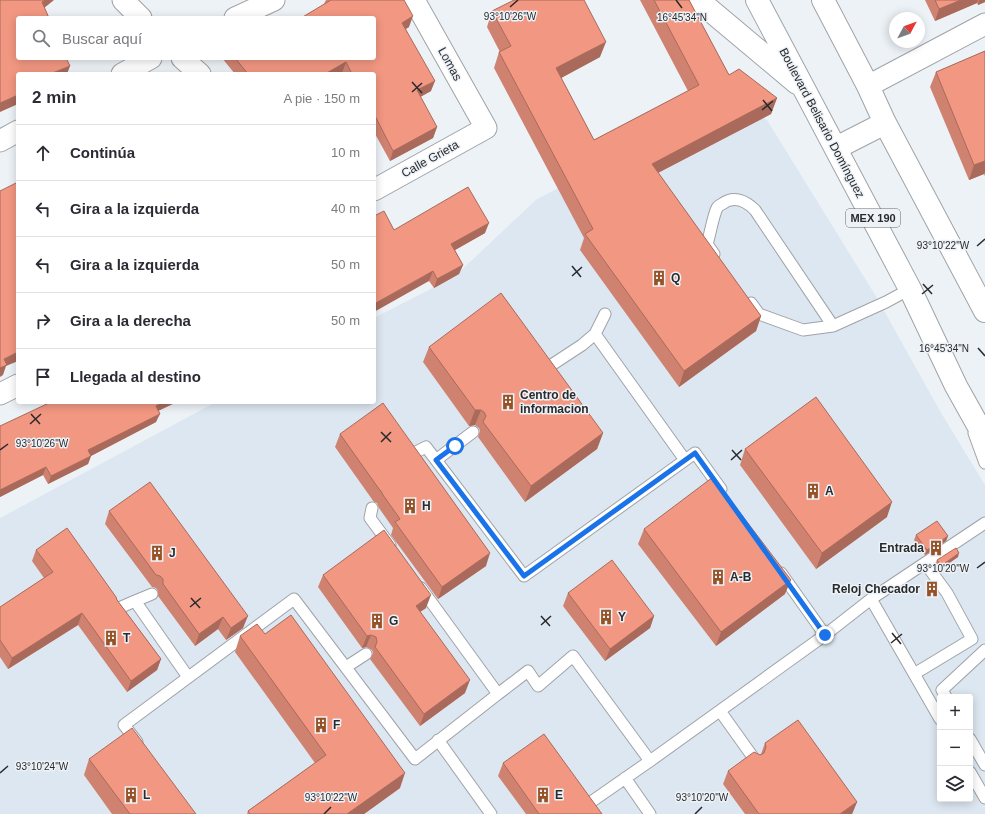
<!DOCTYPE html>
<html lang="es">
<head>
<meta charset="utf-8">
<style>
	:root { --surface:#fff; --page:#f2f2f3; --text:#2b2b33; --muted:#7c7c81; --line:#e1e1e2 }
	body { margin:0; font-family:Helvetica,sans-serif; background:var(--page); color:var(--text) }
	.controls { position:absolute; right:12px; bottom:12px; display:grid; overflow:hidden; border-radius:4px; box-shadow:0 2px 10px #0003 }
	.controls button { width:36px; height:36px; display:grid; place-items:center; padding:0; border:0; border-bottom:1px solid var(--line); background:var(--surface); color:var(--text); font:20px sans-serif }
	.compass { position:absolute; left:889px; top:12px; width:36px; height:36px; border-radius:50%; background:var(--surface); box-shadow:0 2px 10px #0003; rotate:49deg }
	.stop { position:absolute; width:12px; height:12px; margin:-9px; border:3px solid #1a73e8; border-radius:50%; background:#fff }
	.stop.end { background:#1a73e8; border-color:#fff; box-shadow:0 1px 4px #0008 }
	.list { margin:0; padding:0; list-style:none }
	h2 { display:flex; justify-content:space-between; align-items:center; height:52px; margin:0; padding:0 16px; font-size:17px }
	h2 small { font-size:13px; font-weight:400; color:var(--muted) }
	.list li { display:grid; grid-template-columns:26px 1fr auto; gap:12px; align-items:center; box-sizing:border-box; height:56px; padding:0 16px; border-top:1px solid var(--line) }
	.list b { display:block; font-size:15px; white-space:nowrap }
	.list em { font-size:13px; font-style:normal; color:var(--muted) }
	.icon { flex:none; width:22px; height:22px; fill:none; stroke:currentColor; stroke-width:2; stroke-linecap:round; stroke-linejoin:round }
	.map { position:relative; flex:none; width:985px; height:814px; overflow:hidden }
	.search { position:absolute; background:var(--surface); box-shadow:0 2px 10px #0003; left:16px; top:16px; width:360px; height:44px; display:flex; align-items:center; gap:10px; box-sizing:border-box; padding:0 14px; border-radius:4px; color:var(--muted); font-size:15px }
	.panel { position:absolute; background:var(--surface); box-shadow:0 2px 10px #0003; left:16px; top:72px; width:360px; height:332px; border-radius:4px }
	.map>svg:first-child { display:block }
</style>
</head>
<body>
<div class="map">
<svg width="985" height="814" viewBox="0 0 985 814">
	<rect width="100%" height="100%" fill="#edf2f7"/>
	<!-- built -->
	<path fill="#dde7f1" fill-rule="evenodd" d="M718,107H745L767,120L877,298L940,411L985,485V814H0V518L216,402H374V318L454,277L537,199ZM940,697H970V799H940Z"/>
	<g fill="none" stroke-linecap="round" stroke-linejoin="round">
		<defs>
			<path id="service" d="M714,254L707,244C710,235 713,216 717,208C718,206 720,205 722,204C734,195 746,201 755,210L833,326
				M751,303L759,314L803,330L833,326L886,302L910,289
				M595,334L605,314
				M550,366L582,345L595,334L685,460
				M974,433L985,463
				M416,452L426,447L524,576L695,453L721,489
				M436,460L473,432
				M372,508L370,518L390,545
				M781,573L825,635
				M421,588L498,694L528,671L538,686L573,656L650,761L591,802
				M871,599L940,719
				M135,601L152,594
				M119,608L135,601L188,677
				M346,667L366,654
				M914,674L972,639L947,593L925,563
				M946,697L942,690L985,650
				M720,711L755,760
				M970,739L985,765
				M438,740L491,814
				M137,742L124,725L294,599L415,759L498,694
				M650,761L825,635L871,599L985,523
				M970,772L985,798
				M625,778L650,814"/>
			<path id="minor" d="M123,0L141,18
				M235,18L274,0
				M182,58L200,74
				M122,74L151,58
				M868,86L985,24
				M0,141L18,131
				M374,190L486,128L414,0
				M0,394L18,385"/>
			<path id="primary" d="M698,0L797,83
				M757,0L910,289L956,386L985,438
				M823,0L868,86L885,123L985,311
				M836,148L885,123"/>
		</defs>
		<!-- service casing -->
		<use href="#service" stroke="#9fa3a7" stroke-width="13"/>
		<!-- minor casing -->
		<use href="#minor" stroke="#9fa3a7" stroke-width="23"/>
		<!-- primary casing -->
		<use href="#primary" stroke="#9fa3a7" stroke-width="24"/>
		<!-- service -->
		<use href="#service" stroke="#fff" stroke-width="11"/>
		<!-- minor -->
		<use href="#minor" stroke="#fff" stroke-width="21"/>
		<!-- primary -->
		<use href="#primary" stroke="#fff" stroke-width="22"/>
	</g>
	<!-- wall -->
	<path fill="#d08270" d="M326,0H404L409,27L406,29L431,91L420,97L437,127L433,138L390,161L374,132V74H343L342,73L340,74H235L222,58H374L324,4Z
		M640,0H689L729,75L777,98L771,114L658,173L761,316L756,331L679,387L580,250L584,238L494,68L499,52H500L487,27L492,11L600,57L561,78L594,140L688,91Z
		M925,0H985V2L978,5L977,3L935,21Z
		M985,51V176L984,174L969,180L930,87L936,72Z
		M394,230L485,233L455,250L463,265L459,274L434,288L429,281Z
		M429,347L603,433L597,449L525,502L478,437L480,431L479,428L475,425L469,426L423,362Z
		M158,411L156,422L91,456L88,464L48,484L43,475L0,497V426Z
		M340,434L486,566L438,599L391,535L393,528L379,508L377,503L374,502L335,447Z
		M745,449L887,517L816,569L740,465Z
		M109,511L243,628L226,640L218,629L195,646L158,596V591L156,588L152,587L105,524Z
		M644,529L785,594L716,646L638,544Z
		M916,535L948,536L946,541L925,555L914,540Z
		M36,550L117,600L161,659L157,670L127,692L78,625L8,669L0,657V607L44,578L32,561Z
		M958,557L939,570L935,565L937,560Z
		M323,575L426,608L420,612L465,693L420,726L370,659L373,653L372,650L366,647L362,648L318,587Z
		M568,593L654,616L650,628L605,661L563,606Z
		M265,634L400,788L364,814H247L248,811L315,763L235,652L240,636Z
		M765,743L857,802L852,814H745L723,784L728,771L761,754Z
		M89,759L196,814H112L84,775Z
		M503,763L602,814H526L498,776Z"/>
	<!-- shaded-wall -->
	<path fill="#a96a5b" d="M45,0H54L38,13L42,2Z
		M961,0H978L977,3L935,21L939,9Z
		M979,0H985V2L978,5Z
		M413,16L409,27L398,33L402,23Z
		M606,42L600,57L550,84L556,68Z
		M346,62L342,73L340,74H325Z
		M70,66L67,74H50Z
		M435,81L431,91L413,101L417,90Z
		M18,95V104L0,112V103Z
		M777,98L771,114L646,179L652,164Z
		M437,127L433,138L390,161L393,151Z
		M985,161V172L984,174L969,180L974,165Z
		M489,223L485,233L448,254L451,244Z
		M463,265L459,274L434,288L437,279Z
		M433,271L429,281L374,312V304Z
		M761,316L756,331L679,387L684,371Z
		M18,352V361L6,366L3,375L0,377V368L4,359Z
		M163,402H177L152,414L156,406Z
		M475,410H481L475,425L469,426Z
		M160,414L156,422L85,459L88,450Z
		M603,433L597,449L525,502L531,486Z
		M91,456L88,464L48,484L51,476Z
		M46,467L43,475L0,497V490Z
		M892,502L887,517L816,569L822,553Z
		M948,536L946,541L925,555L927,550Z
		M490,553L486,566L438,599L442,587Z
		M959,553L958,557L939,570L941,566Z
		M791,580L785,594L716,646L721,632Z
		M431,595L426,608L411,618L416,606Z
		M82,613L78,625L8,669L12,658Z
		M248,616L243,628L226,640L231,628Z
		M654,616L650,628L605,661L610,649Z
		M223,617L218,629L195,646L199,634Z
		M371,635L366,647L362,648L367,636Z
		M161,659L157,670L127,692L131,681Z
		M470,680L465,693L420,726L424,714Z
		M405,773L400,788L364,814H347Z
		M857,802L852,814H840Z"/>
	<!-- building -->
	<path fill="#f29782" stroke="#a96a5b" d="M0,0H45L42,2L49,18H18V58H66L70,66L50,74H18V95L0,103Z
		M331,0H404L413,16L402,23L435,81L417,90L437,127L393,151L374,114V74H352L346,62L325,74H248L235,58H374V18H301Z
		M514,0H584L606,42L556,68L594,140L699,85L654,0H689L729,75L739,69L777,98L652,164L761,316L684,371L585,234L593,229L499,52L511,46L492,11Z
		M935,0H961L939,9Z
		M985,51V161L974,165L936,72Z
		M18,182V352L4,359L7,365L0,368V191Z
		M468,187L489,223L451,244L463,265L437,279L433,271L374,304V216L384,211L394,230Z
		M501,293L603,433L531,486L483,422L486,416L484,412L481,410H475L429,347Z
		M816,397L892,502L822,553L745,449Z
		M51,402H163L156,406L160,414L88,450L91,456L51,476L46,467L0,490V426Z
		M383,403L490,553L442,587L395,522L400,519L383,495L381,491L379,489L340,434Z
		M713,477L791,580L721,632L644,529Z
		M150,482L248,616L231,628L223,617L199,634L163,584V579L160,576L156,575L109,511Z
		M937,521L948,536L927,550L916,535Z
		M67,528L116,597L117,600L161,659L131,681L82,613L12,658L0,640V607L53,572L36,550Z
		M384,530L431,595L416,606L470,680L424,714L375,647L377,642L376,637L371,635L367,636L323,575Z
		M956,548L959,553L941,566L937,560Z
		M612,560L654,616L610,649L568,593Z
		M291,615L405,773L347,814H250L248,811L326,755L240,636L257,624L265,634Z
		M798,720L857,802L840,814H759L728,771L754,752L760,755L764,753L766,747L765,743Z
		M132,728L196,814H130L89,759Z
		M544,734L602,814H539L503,763Z"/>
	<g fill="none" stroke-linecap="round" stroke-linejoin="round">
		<!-- route -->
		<path stroke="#1a73e8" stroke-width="5" d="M455,446L436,460L524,576L695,453L825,635"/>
	</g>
	<!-- ticks -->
	<path fill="none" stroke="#292a2c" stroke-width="1.5" d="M676,0L682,8M510,7L518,0M412,82L422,93M412,92L422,83M763,100L772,111M762,110L773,101M977,246L985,239M572,266L581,277M572,276L582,267M923,284L932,294M922,294L933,285M978,348L985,356M31,414L40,424M30,424L41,414M381,432L391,442M381,442L391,432M0,450L8,444M732,450L741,460M731,460L742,450M977,568L985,562M191,598L200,608M190,607L201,598M541,616L550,626M541,625L551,616M892,633L901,644M891,643L902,634M0,773L8,766M324,814L331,807M695,814L702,807"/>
	<!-- icons -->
	<defs>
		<symbol id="building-bare" viewBox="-9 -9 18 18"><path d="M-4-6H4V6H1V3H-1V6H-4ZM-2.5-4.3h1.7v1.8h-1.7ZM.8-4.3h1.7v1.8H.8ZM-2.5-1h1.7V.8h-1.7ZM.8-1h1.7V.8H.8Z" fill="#965125" stroke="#edf2f7" stroke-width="2.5" paint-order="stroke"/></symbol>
	</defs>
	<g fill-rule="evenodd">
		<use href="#building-bare" x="648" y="267" width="22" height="22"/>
		<use href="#building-bare" x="497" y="391" width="22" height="22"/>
		<use href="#building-bare" x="802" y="480" width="22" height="22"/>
		<use href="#building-bare" x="399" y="495" width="22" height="22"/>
		<use href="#building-bare" x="925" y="537" width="22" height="22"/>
		<use href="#building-bare" x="146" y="542" width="22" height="22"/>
		<use href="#building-bare" x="707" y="566" width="22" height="22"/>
		<use href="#building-bare" x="921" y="578" width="22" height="22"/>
		<use href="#building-bare" x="595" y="606" width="22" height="22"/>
		<use href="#building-bare" x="366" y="610" width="22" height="22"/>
		<use href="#building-bare" x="100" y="627" width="22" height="22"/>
		<use href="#building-bare" x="310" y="714" width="22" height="22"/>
		<use href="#building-bare" x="120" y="784" width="22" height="22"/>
		<use href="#building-bare" x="532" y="784" width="22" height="22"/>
	</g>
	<g text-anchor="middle" stroke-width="3" stroke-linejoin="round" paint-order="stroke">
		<!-- shield labels -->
		<rect fill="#edf2f7" stroke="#646669" stroke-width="1" x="846" y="209" width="54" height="18" rx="3"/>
		<g font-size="11" font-weight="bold" fill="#292a2c">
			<text x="873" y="222">MEX 190</text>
		</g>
		<!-- street labels -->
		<g font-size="12" fill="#292a2c" stroke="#edf2f7">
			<text transform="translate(450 64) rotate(61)" y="4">Lomas</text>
			<text transform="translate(822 123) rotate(62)" y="4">Boulevard Belisario Domínguez</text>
			<text transform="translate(430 159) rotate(-29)" y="4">Calle Grieta</text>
		</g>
		<!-- poi labels -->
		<g font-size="12" font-weight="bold" fill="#292a2c" stroke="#edf2f7" text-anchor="start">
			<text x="671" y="282">Q</text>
			<text x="520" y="399">Centro de<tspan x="520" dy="14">informacion</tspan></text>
			<text x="825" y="495">A</text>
			<text x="422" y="510">H</text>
			<text x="924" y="552" text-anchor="end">Entrada</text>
			<text x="169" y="557">J</text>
			<text x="730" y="581">A-B</text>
			<text x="920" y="593" text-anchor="end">Reloj Checador</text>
			<text x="618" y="621">Y</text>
			<text x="389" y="625">G</text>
			<text x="123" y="642">T</text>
			<text x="333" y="729">F</text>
			<text x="143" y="799">L</text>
			<text x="555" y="799">E</text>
		</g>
	</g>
	<g font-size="10" text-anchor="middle" fill="#292a2c" stroke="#edf2f7" stroke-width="3" stroke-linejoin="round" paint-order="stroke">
		<text x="510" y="20">93°10'26"W</text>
		<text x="682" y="21">16°45'34"N</text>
		<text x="943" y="249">93°10'22"W</text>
		<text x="944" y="352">16°45'34"N</text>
		<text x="42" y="447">93°10'26"W</text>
		<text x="943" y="572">93°10'20"W</text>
		<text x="42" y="770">93°10'24"W</text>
		<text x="331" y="801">93°10'22"W</text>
		<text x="702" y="801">93°10'20"W</text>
	</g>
</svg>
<div class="controls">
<button>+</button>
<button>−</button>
<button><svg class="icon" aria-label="layers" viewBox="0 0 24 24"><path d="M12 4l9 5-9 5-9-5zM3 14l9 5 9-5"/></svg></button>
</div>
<svg class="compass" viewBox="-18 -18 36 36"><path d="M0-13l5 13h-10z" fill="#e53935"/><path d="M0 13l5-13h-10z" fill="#7c7c81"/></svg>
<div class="stop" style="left:455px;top:446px"></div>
<div class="stop end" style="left:825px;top:635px"></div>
<div class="search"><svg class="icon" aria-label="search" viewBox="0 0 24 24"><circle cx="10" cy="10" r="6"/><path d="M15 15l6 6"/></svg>Buscar aquí</div>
<section class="panel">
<h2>2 min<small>A pie · 150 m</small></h2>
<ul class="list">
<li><svg class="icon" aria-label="ahead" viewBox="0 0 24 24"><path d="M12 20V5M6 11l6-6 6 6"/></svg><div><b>Continúa</b></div><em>10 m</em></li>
<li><svg class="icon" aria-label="left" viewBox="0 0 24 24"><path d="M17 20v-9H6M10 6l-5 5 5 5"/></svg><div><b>Gira a la izquierda</b></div><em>40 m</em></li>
<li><svg class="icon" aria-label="left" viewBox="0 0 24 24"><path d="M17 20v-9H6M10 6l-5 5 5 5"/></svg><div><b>Gira a la izquierda</b></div><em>50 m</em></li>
<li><svg class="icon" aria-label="right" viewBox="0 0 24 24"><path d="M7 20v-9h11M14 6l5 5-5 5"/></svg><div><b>Gira a la derecha</b></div><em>50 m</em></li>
<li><svg class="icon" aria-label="arrive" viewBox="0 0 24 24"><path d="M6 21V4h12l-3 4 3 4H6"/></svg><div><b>Llegada al destino</b></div></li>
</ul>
</section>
</div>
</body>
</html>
